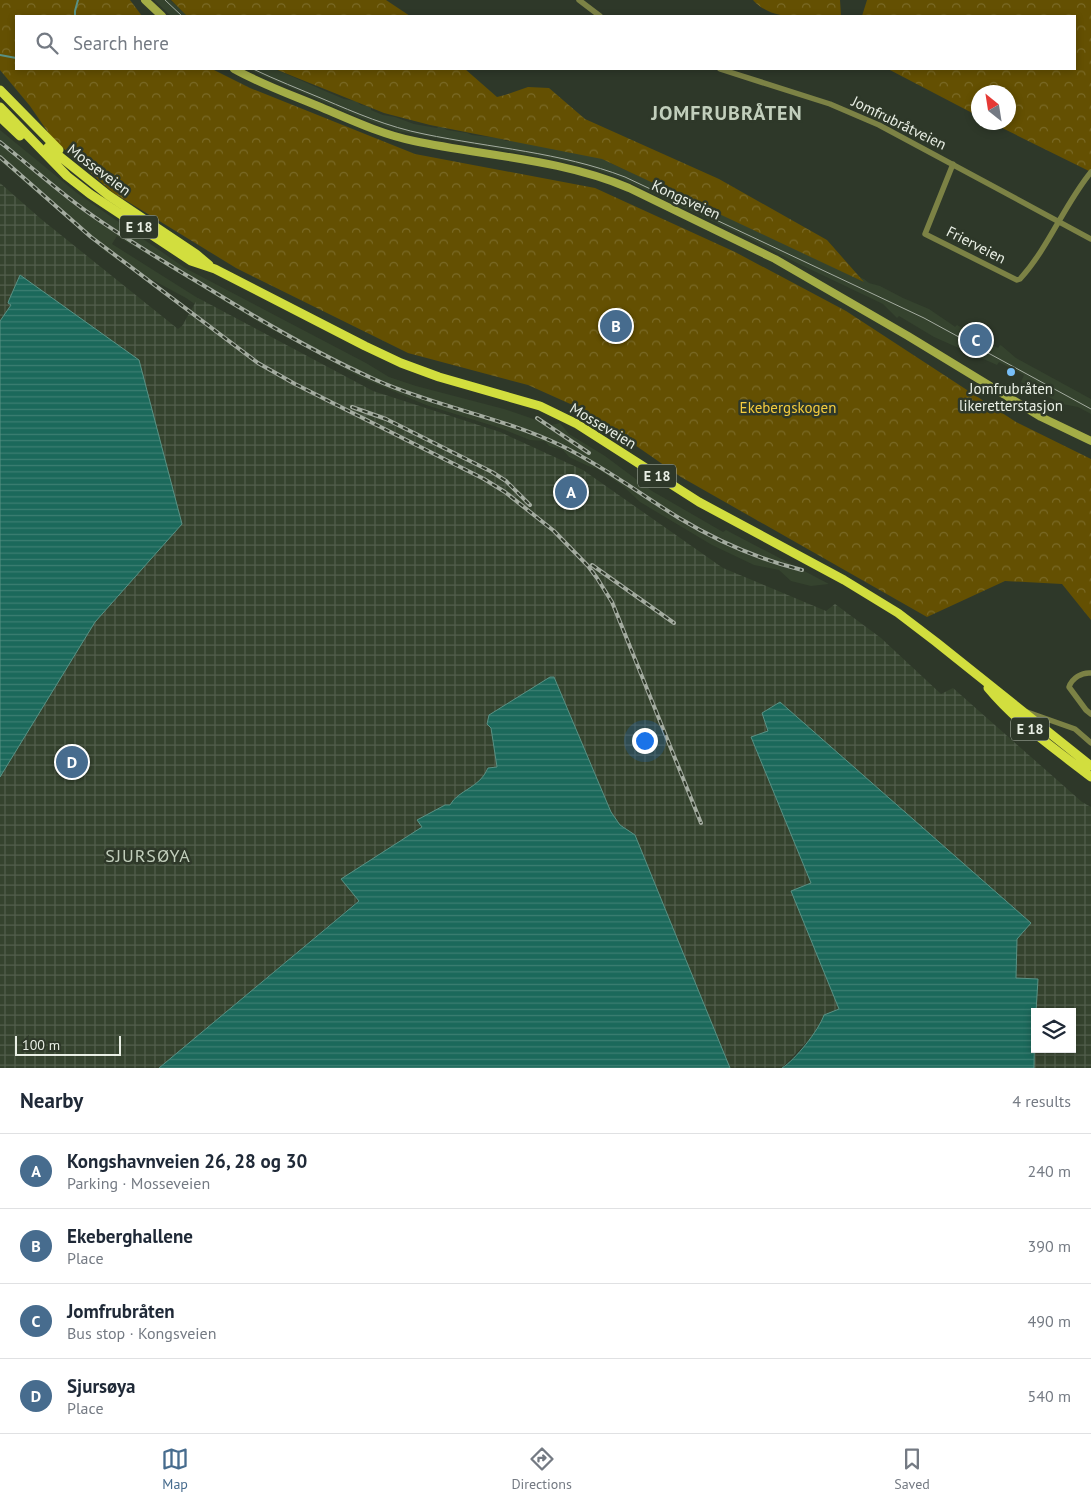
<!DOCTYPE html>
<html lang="en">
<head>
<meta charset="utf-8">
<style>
	:root { --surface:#fff; --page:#f2f2f3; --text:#1f2937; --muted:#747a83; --line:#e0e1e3; --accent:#476c8e }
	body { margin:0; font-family:"PT Sans",sans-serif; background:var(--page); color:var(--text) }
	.controls { position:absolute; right:15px; bottom:15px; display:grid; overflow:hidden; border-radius:0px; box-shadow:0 2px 8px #0003 }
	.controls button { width:45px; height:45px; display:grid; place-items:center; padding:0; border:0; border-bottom:1px solid var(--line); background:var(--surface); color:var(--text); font:25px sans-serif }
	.compass { position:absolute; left:971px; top:85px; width:45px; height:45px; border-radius:50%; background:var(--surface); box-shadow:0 2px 8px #0003; rotate:330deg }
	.scale { position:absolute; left:15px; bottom:12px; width:106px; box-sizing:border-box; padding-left:5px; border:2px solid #e9efe5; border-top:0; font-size:14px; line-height:18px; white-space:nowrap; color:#e9efe5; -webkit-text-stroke:4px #2e3829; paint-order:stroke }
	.you { position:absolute; left:644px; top:740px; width:18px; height:18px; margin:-12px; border:4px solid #fff; border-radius:50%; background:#1a73e8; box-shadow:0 0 0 8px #1a73e833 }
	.badge { display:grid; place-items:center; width:32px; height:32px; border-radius:50%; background:var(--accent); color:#fff; font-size:16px; font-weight:700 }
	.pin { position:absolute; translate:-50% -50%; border:2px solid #fff; box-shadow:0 1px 5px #0006 }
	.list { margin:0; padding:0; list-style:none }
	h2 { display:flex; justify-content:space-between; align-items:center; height:65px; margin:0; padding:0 20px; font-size:21px }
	h2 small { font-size:16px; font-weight:400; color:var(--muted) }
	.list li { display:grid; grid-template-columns:32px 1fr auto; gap:15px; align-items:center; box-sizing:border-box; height:75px; padding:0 20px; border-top:1px solid var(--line) }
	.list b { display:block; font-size:19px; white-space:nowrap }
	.list p { margin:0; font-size:16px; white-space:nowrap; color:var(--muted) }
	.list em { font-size:16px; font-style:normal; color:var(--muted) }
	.icon { flex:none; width:28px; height:28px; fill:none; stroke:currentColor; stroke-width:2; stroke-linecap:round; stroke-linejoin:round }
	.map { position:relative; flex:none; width:1091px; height:1068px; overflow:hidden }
	.search { position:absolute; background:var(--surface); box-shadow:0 2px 8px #0003; left:15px; right:15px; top:15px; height:55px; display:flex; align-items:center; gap:12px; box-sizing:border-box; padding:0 18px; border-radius:0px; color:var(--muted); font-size:19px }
	.sheet { height:365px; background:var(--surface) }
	nav { display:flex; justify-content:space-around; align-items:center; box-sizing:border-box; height:70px; border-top:1px solid var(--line); background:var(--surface); font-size:14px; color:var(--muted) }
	nav a { display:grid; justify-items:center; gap:2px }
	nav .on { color:var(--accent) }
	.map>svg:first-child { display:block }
</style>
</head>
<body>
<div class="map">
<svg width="1091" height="1068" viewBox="0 0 1091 1068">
	<defs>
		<pattern id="industrial-grid" width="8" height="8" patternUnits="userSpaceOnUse" patternTransform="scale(1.25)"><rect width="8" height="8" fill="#35432e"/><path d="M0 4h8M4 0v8" fill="none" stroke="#525e4c"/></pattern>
		<pattern id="forest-crowns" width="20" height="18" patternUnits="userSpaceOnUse" patternTransform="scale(1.25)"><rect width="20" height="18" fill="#645002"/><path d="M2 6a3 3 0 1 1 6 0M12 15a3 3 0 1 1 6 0" fill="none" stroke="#7a6a27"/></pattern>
		<pattern id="water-rules" width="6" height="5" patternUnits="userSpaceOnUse" patternTransform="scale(1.25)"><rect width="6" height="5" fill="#1b695b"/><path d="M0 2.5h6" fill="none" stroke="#3c7f72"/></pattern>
	</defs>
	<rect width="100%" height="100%" fill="#2e3829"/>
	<!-- built -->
	<path fill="#35432e" d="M154,0H170L188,16H171Z
		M247,69H275L325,91L344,99L356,101L361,105L367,106L371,108V110L383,115L395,117L414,124L437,128L440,125L447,130L467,133L472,135L499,138L506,141H517L602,157L604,160L864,279L869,283L880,286L903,298L929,309L954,326L955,327L957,325L998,348L1000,345L1002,346L1016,358L1091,399V414L1078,407L1062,404L1021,382L1024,375L999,362L997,365L934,337L899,316L897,318L883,304L797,263L744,236L620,178L592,168L564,161L397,131L359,117Z
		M0,130L77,193L185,268L366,363L389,377L416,386L504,409L551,425L560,423L569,434L605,456L652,491L723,532L726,530L829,584L811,586L791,581L779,570L754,565L712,545L640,502L623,486L598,469L588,466L569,457L563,450L549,446L545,441L530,440L500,428L426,405L360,377L260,323L117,236L112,244L212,307L208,313L186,298L123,264L107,253L0,161Z"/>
	<!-- industrial -->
	<path fill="url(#industrial-grid)" d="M0,183L41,219L178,329L182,326L198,298L373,391L500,432L583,470L723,568L826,611L835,604L881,638L941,694L953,688L1082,802L1091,807V1068H1034L1035,1049H1072V1012H1036L1037,979L1016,978L1017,939L1031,923L780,702L762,713L769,731L751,738L811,883L791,891L839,1009L824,1015L816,1032L782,1068H730L635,835L620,825L611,812L554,677L490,715L487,724L491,728L497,767L488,768L484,777L473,787L453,800L450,805L441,807L418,820L423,827L341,879L359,900L159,1068H0V777L95,622L182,524L20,275L9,300L8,303L11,305L0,321Z"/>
	<!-- forest -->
	<path fill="url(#forest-crowns)" d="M0,0H130L142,16H16V69H212L250,88L415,154L595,188L735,252L846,311L1016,422L1091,459V620L1062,584L1005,581L927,617L681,477L586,411L528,385L408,353L236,268L112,192L52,138L30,106L0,70Z
		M171,0H386L410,16H187Z
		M753,0H840L841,16C812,16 774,24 753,0Z
		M867,0H1091V170L1089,171L992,123L1008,122V92H978V116L888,69H1075V16H862Z
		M275,69H465L497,97L505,95L528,87L549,88L585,119L719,179L827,240L864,282L602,159L430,125L384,113Z"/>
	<!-- water -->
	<path fill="url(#water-rules)" stroke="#599184" d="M20,275L139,360L182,524L95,622L0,777V321L11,305L8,303L9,300Z
		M550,677H554L611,812L620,825L635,835L730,1068H159L359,901L341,879L422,827L417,820L445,805H450C458,790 480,788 488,768L497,767L491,728L487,724L489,715Z
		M780,702L1031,923L1017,939L1016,978L1038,979L1036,1012H1035L1034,1068H782C795,1060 819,1030 824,1015L839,1009L791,891L811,883L751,737L768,731L762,713Z"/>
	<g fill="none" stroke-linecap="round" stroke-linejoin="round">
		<!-- stream -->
		<path stroke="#599184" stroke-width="2" d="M75,16V11L78,0
			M0,55L16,58"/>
		<!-- minor -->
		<path stroke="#7c8245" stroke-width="5.5" d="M579,0L600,16
			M720,69L830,104L879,125L1091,239
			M953,164L925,234L1017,280L1020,279C1049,247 1064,205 1091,172
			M1091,673C1082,672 1072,678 1069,687L1086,710L1091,714
			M1027,712L1075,729L1091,743"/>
		<!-- secondary -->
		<path stroke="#a4ad46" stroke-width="8" d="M145,0L162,16
			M234,69C261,84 289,94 318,106C349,119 380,134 414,141C485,156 561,159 629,188L775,259L908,336L1041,417L1091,441"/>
		<!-- trunk -->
		<path stroke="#d2de3e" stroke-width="9" d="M0,90L59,150
			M0,107L67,176L90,194L191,261L215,269L365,346L401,363L439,377L540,406L577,424L699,502L844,580L898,613L936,642L1091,766
			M0,117L20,136
			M48,147L108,195L196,254L209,265
			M988,688C1017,723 1055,749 1091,777"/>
		<!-- tram -->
		<path stroke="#a4aca0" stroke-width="1" d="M165,0L182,16
			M253,69C276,80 299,89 323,99C356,113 388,127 424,134C491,148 560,152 625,177L924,318L1091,409"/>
		<defs>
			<path id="rail" d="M0,142C29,165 56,189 86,211C125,239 166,263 206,287C261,321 317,354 376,380C436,407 502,417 562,446C603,466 640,494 679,518C717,541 758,559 802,570
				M0,157L91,237L258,363L295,384L484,479L505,492L554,531L588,566L597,578L612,602L701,823
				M352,407L386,419L492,472L506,481L530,505
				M537,418L589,453
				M592,565L674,623"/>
		</defs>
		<!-- rail casing -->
		<use href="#rail" stroke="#a4aca0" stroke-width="4"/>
		<!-- rail -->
		<use href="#rail" stroke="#2e3829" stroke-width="2" stroke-dasharray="5.5" stroke-linecap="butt"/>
	</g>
	<!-- markers -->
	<circle fill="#78bff8" stroke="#2e3829" stroke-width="2" cx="1011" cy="372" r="5"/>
	<g text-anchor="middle" stroke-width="5" stroke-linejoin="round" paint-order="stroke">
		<!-- shield labels -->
		<g fill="#2e3829" stroke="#b1b8ad" stroke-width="1">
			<rect x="120" y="215.5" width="38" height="23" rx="4"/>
			<rect x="638" y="464.5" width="38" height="23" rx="4"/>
			<rect x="1011" y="717.5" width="38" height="23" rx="4"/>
		</g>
		<g font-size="14" font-weight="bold" fill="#e9efe5">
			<text x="139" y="232">E 18</text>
			<text x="657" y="481">E 18</text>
			<text x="1030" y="734">E 18</text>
		</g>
		<!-- street labels -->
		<g font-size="15" fill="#e9efe5" stroke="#2e3829">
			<text transform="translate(899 123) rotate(26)" y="5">Jomfrubråtveien</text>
			<text transform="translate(99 170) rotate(37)" y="5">Mosseveien</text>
			<text transform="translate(686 200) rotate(25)" y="5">Kongsveien</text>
			<text transform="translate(976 245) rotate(27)" y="5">Frierveien</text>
			<text transform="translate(603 426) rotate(31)" y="5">Mosseveien</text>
		</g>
		<!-- poi labels -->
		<g font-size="15" fill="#e9efe5" stroke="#2e3829">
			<text x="1011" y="394">Jomfrubråten<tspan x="1011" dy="17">likeretterstasjon</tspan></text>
		</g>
		<!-- park labels -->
		<g font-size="15" fill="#f5cc3e" stroke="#2e3829">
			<text x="788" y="413">Ekebergskogen</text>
		</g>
		<!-- quarter labels -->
		<g font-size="18" letter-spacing="1" fill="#c2cfbc" stroke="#2e3829">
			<text x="148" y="862">SJURSØYA</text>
		</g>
		<!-- district labels -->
		<g font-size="20" font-weight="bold" letter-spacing="1" fill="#c2cfbc" stroke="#2e3829">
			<text x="727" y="120">JOMFRUBRÅTEN</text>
		</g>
	</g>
</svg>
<div class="controls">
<button><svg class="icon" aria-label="layers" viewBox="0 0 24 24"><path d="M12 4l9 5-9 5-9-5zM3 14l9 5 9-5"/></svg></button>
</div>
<svg class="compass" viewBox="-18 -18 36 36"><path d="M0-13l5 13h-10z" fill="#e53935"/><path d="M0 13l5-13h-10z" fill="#747a83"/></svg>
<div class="scale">100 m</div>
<div class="you"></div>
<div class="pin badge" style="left:571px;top:492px">A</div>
<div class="pin badge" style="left:616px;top:326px">B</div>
<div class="pin badge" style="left:976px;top:340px">C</div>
<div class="pin badge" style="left:72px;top:762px">D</div>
<div class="search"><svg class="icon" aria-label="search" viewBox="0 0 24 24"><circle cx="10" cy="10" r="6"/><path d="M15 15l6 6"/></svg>Search here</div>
</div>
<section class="sheet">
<h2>Nearby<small>4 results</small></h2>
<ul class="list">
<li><span class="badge">A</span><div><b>Kongshavnveien 26, 28 og 30</b><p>Parking · Mosseveien</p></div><em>240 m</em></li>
<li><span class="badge">B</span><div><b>Ekeberghallene</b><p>Place</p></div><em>390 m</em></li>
<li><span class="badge">C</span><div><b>Jomfrubråten</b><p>Bus stop · Kongsveien</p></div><em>490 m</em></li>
<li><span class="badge">D</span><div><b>Sjursøya</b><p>Place</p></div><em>540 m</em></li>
</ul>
</section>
<nav>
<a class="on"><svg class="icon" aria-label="map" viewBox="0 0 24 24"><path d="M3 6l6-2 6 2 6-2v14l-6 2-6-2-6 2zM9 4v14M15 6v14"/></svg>Map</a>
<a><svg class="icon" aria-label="directions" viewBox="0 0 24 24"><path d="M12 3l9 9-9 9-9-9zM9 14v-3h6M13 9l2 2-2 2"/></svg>Directions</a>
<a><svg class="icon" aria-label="saved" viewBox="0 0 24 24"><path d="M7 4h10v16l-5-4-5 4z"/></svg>Saved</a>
</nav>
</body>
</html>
